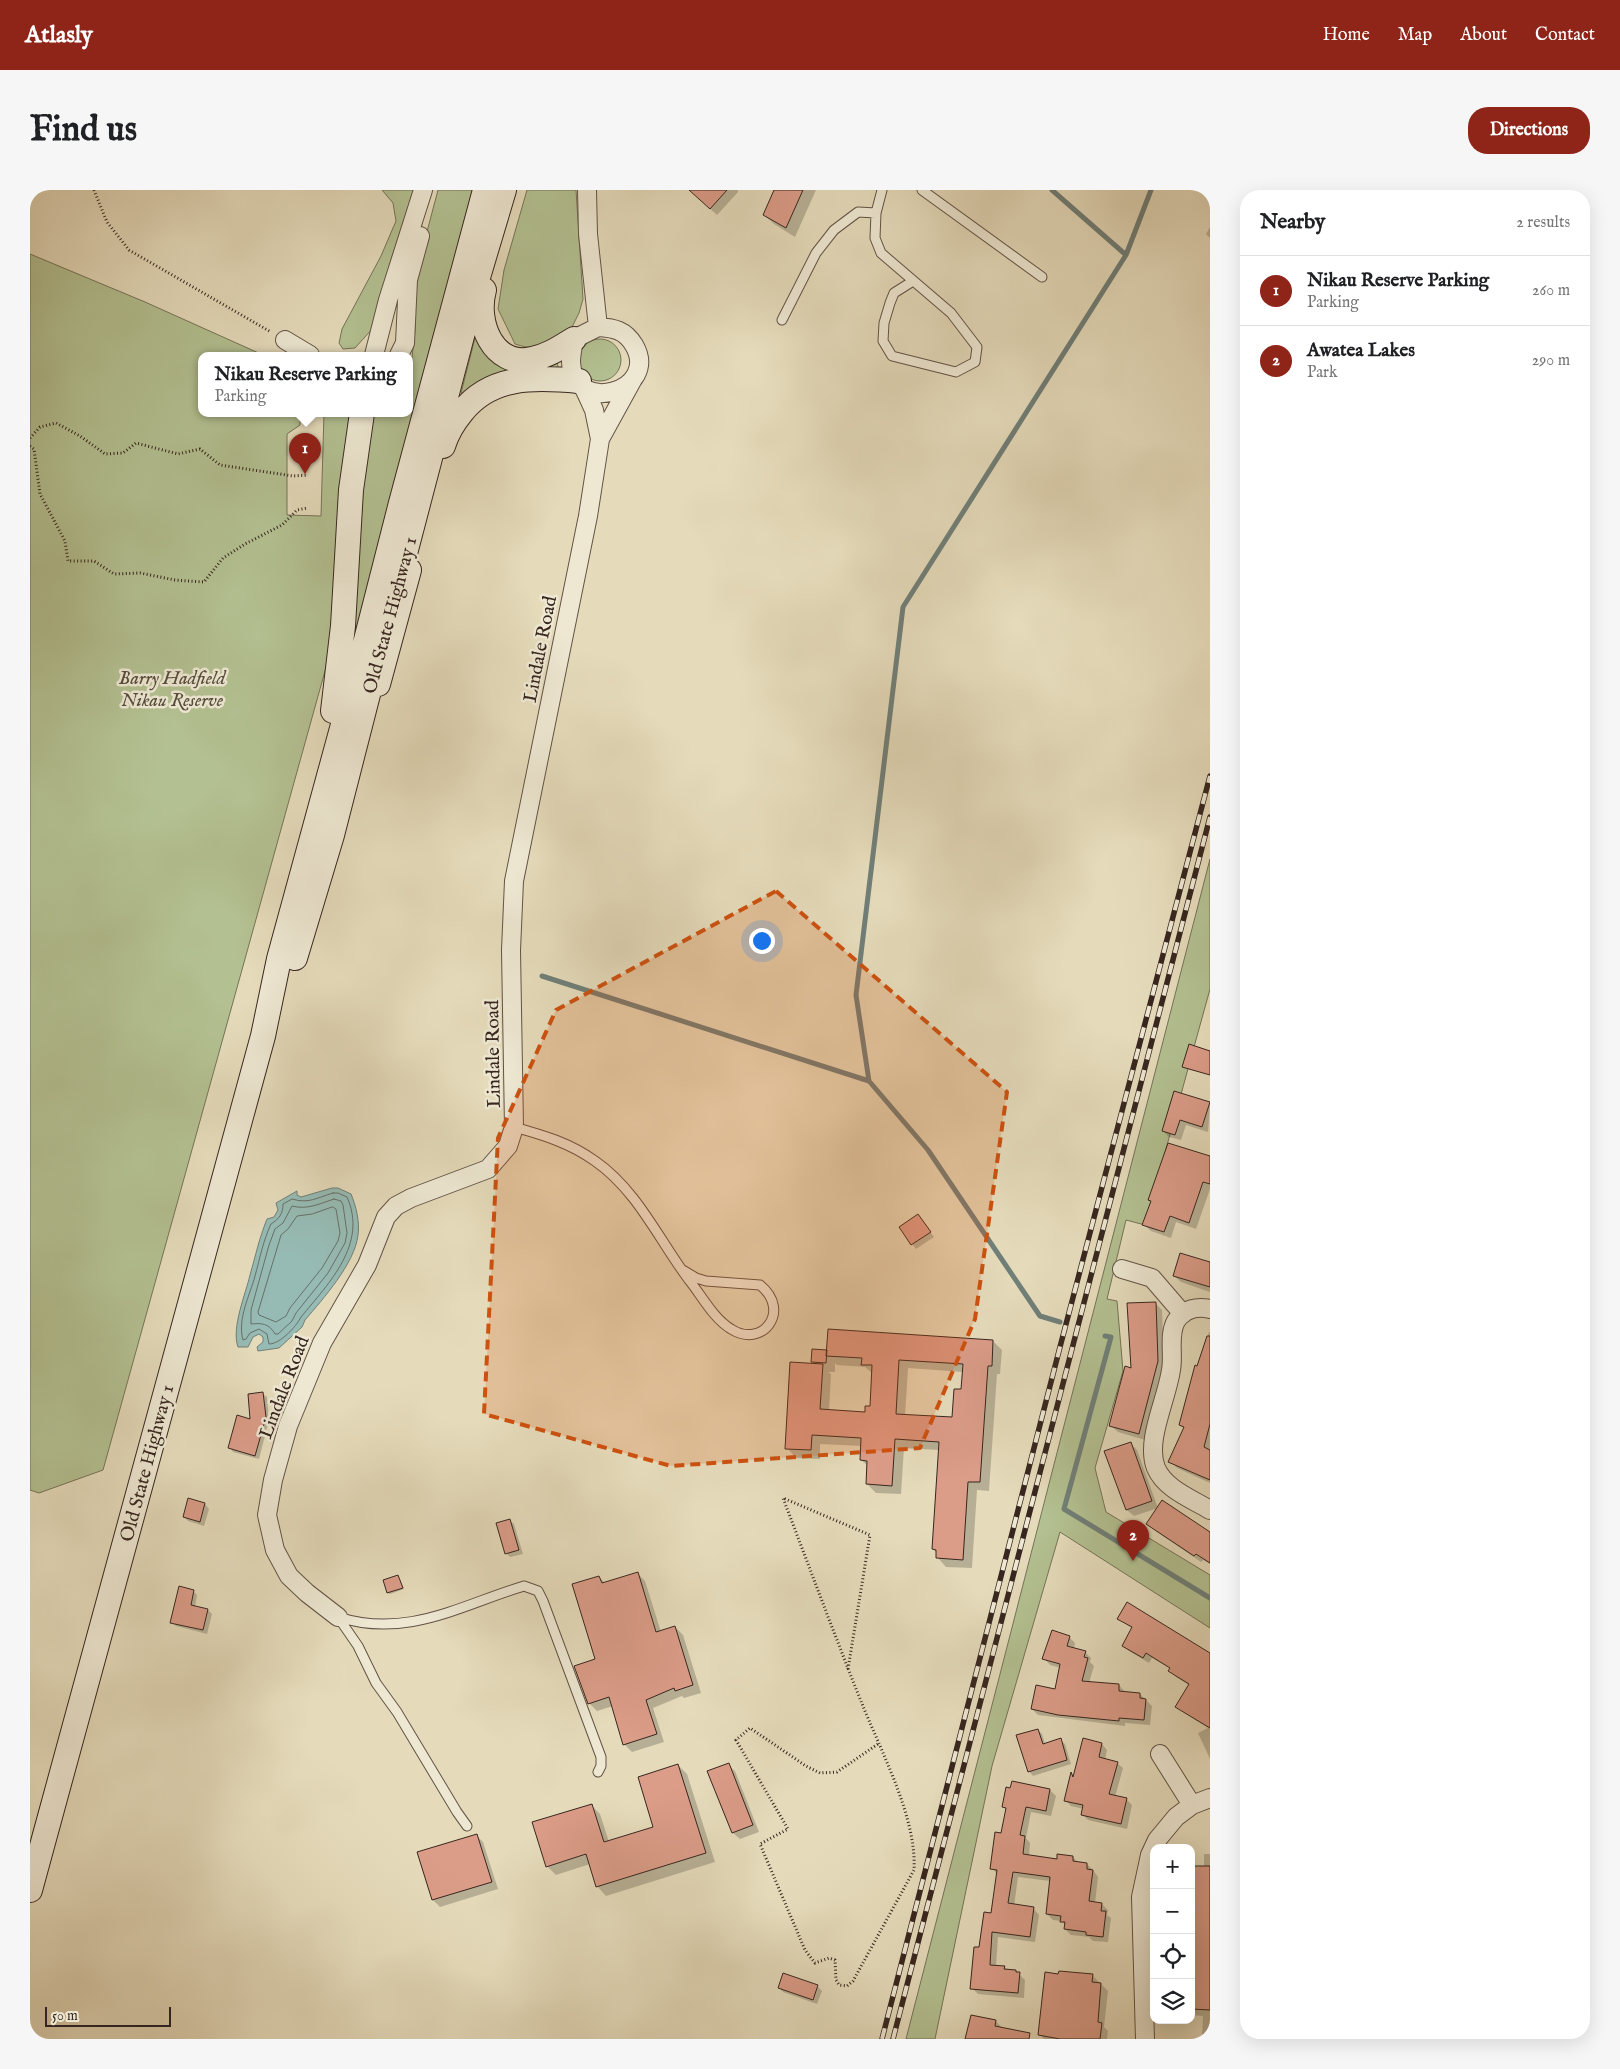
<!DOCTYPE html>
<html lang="en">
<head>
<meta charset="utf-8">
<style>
	:root { --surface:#fff; --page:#f6f6f6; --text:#202124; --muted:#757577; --line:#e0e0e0; --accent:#8f2418 }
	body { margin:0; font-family:"IM FELL English",serif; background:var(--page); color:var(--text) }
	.controls { position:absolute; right:15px; bottom:15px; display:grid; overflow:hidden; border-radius:10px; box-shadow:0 5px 20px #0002 }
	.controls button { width:45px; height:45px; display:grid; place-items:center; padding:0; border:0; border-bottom:1px solid var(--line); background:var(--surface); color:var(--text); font:25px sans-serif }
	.scale { position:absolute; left:15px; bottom:12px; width:126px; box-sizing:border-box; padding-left:5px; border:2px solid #37261f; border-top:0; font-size:14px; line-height:18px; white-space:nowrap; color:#37261f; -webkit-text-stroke:4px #eee8d3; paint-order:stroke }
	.you { position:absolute; left:731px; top:750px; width:18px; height:18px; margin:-12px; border:4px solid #fff; border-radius:50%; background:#1a73e8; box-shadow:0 0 0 8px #1a73e833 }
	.badge { display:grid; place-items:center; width:32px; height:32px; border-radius:50%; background:var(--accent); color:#fff; font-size:16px; font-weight:700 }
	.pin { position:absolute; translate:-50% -41px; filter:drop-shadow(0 1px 2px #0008) }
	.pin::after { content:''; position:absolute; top:26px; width:18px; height:15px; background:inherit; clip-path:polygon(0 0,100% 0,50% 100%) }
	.popup { position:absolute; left:168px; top:162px; width:215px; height:65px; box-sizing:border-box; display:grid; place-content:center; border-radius:10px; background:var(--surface); filter:drop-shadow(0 1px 4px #0005); font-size:16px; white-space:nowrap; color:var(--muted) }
	.popup b { font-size:19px; color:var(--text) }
	.popup::after { content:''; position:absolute; left:50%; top:100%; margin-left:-10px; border:10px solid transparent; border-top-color:var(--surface) }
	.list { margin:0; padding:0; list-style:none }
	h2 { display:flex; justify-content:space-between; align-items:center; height:65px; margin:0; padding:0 20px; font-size:21px }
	h2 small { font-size:16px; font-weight:400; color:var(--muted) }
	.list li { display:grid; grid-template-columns:32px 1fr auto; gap:15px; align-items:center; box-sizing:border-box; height:70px; padding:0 20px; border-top:1px solid var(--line) }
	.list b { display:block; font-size:19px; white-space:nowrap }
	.list p { margin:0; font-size:16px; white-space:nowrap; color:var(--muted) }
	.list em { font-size:16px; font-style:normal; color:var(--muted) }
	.icon { flex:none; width:28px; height:28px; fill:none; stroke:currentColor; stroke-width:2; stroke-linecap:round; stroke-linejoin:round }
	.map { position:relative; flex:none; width:1180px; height:1849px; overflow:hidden; border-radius:20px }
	header { display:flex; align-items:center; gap:30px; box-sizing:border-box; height:70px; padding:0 25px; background:var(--accent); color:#fff }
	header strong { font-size:24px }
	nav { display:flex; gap:28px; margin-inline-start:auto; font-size:18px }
	.intro { display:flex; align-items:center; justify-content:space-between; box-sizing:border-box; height:120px; padding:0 30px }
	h1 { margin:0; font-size:35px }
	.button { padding:12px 22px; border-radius:20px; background:var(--accent); color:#fff; font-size:18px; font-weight:700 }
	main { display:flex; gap:30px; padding:0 30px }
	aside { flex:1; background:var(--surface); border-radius:20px; box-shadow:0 5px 20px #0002 }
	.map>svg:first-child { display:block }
</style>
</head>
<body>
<header>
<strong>Atlasly</strong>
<nav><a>Home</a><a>Map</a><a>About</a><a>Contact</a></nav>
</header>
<div class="intro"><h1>Find us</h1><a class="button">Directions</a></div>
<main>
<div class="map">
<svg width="1180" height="1849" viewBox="0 0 1180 1849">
	<rect width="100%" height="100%" fill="#e5dbbb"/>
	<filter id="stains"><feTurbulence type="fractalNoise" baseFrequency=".004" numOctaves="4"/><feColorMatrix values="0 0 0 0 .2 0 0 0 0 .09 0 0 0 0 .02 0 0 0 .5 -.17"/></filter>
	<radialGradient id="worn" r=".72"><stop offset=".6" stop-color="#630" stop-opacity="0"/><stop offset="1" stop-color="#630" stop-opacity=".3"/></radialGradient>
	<!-- green -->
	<path fill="#b3c091" stroke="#757358" d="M352,0H384L361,70L343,138L325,158L313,159L309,153L312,139L351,66L366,31L363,13Z
		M408,0H450C399,153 361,308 321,464L327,296L340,223H379V171L382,168L385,140V87Z
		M497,0H546L553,109L549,123L542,137L525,153L505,160L485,154L468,119L474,80Z
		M0,64L115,112L233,165H171V223H270V235L257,244V325L291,326L294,223H324L300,463L73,1280L9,1303L0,1300Z
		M446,144L527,173L529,180L438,203H431Z
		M549 170a21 21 0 1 1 42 0a21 21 0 1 1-42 0Z
		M1180,669V799L1115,1035L1096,1030L1077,1109L1087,1111L1093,1181L1065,1278L1076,1322L1180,1385V1438L1030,1342L962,1576L905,1849H876Z"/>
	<!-- water -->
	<path fill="#96bbb4" stroke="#707f78" d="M302,998H308L321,1004C326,1016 330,1032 328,1045C325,1073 293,1109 275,1130L272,1137L249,1158L228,1161L227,1157L233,1152V1147L229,1144L223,1147L218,1157H208C201,1138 216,1103 220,1085C226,1064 229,1049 237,1029L244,1027L248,1020L246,1013L267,1001V1005L271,1007Z"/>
	<!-- shadow -->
	<path fill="#0003" fill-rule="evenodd" d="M660,0H708V2L687,25Z
		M746,0H786L765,47L744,34L734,25Z
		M1180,37V48L1176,44Z
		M1145,902L1180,913L1178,942L1156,935L1151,950L1139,947L1133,941Z
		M1180,967V999L1166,1039L1146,1032L1141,1048L1121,1041L1114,1035L1122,1012L1119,1010Z
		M888,1026L904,1047L886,1059L870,1038Z
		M1180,1074V1102L1151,1092L1144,1086Z
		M1125,1113L1132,1120L1134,1179L1115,1250L1088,1242L1081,1236Z
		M1179,1142H1180V1293L1147,1278L1140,1271L1155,1239L1150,1235Z
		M963,1151L972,1160L970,1184H967L959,1301L947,1300L942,1378L916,1377L907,1367V1363L903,1359L909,1260L874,1258L871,1304L846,1303L837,1294L838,1276L831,1270L832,1256L790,1254V1269L766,1268L757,1258L785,1175L782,1172L796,1161ZM805,1173L807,1175L835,1177L842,1183L841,1218L836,1223L799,1221L801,1184L798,1182H805ZM878,1178L933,1182L932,1201L923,1228L875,1226Z
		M233,1204L237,1207L239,1230L229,1269L203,1262L200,1258L222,1231Z
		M1100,1253L1107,1260L1128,1318L1104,1326L1097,1320L1076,1262Z
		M159,1310L175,1314L179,1319L174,1336L158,1331L154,1327Z
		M479,1330L484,1334L493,1364L480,1367L476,1363Z
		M1118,1334L1180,1344V1374L1173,1370L1171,1372L1124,1340Z
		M607,1383L615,1391L631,1442L645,1437L653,1445L671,1503L654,1508L652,1506L623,1518L634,1552L602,1562L594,1554L583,1516L567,1521L559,1513L567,1470L569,1387L575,1393Z
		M368,1386L374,1399L360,1404L358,1402Z
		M163,1401L167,1405L165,1417L178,1420L182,1424L177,1444L146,1436L142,1432Z
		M1089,1429L1180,1465V1569L1168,1543L1178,1538L1153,1522L1147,1516L1160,1496L1146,1487L1140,1481L1141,1479L1122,1468L1119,1473L1099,1461L1093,1455L1103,1439Z
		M1039,1447L1045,1453L1044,1459L1055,1462L1061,1468L1060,1472L1064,1476L1059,1493L1089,1495L1095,1502L1110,1504L1122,1516L1120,1535L1095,1533V1536L1008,1525L1002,1519L1026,1501L1031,1478L1020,1475L1014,1468Z
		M1008,1540L1012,1544L1015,1554L1030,1550L1035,1554L1041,1574L1003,1586L999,1581Z
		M1054,1550L1072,1554L1077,1560L1075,1570L1087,1573L1093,1578L1085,1607L1097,1610L1102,1615L1097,1639L1058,1630L1052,1624L1054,1619L1041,1616L1035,1610L1042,1584L1044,1587Z
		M648,1575L657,1584L685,1672L576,1706L567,1696L560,1674L526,1685L517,1676L561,1615L570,1624L579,1652L625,1638Z
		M698,1575L705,1581L729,1642L710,1649L703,1643L679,1582Z
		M1020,1600L1026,1606L1021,1626L1001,1622L996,1648L1000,1653L999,1666L1028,1670L1043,1667L1048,1673L1057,1674L1063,1680L1068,1687L1065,1713L1072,1714L1078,1720L1077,1725L1081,1728L1078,1752L1063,1751L1059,1747L1041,1745L1035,1739L1036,1735L1031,1731L1023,1730L1017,1724L1020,1691L988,1687L984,1716L1003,1718L1009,1725L1005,1752L968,1747L966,1776L986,1781L995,1790L994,1808L948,1804L942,1798L950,1759L962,1724L967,1684L962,1678L977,1620L974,1617Z
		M446,1645L453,1652L468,1699L410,1717L403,1710L389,1663Z
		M1174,1664H1180V1849H1172L1173,1826L1161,1825V1678H1174Z
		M1062,1785L1078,1801L1074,1837L1078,1841L1077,1849H1014L1010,1845Z
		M787,1796L792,1801L787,1814L753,1802L749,1798Z
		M942,1826L966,1831L973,1839L991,1849H936Z"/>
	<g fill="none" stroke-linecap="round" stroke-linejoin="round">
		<!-- shore -->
		<path stroke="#66706a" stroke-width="1" d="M303,1003H308L317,1007C338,1054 299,1093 271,1127C266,1137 250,1154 239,1154L237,1144L229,1139L220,1143L216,1149L213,1150C207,1129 220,1105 225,1086C230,1068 233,1051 241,1034C249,1029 253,1024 253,1014L262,1009C279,1014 286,1008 303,1003Z
			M304,1009L311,1011L313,1015L317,1043L315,1053L298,1083L266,1123L262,1131L248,1144H245C239,1133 231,1133 221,1134V1120L239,1055L245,1039L253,1033L262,1016C277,1020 289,1014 304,1009Z
			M303,1017L306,1019L310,1043L308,1051L292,1078L260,1118L256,1126L246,1132L229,1125L228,1122L251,1045L258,1039L267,1026L282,1024Z"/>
		<!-- stream -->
		<path stroke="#707f78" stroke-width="5" d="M1022,0L1096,65L873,417L826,805L839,891L898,960L1010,1126L1030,1132
			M1096,65L1121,0
			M512,786L839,891
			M1075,1146L1081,1147L1034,1319L1180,1408"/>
	</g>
	<!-- building -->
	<path fill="#db9c88" stroke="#37261f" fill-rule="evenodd" d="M659,0H697L680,19Z
		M744,0H773L756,38L733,25Z
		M1159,854L1180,861V885L1152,877Z
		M1144,901L1180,912L1172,937L1150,930L1145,945L1132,941Z
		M1138,953L1180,966V994L1173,992L1159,1033L1140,1026L1134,1042L1112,1035L1121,1011L1118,1010Z
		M888,1024L901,1042L881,1055L869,1037Z
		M1150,1063L1180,1072V1097L1143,1086Z
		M1126,1112L1128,1171L1109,1244L1079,1236L1095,1176L1101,1178L1097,1113Z
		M798,1139L963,1150L962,1176H958L950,1292H938L933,1370L906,1368V1360L902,1359L909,1252L865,1249L862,1296L836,1294L837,1271L830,1270L831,1248L782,1245L781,1260L755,1259L760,1172L793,1174L790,1219L835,1222V1216H840L842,1175H831L832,1168L796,1166ZM869,1170L933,1174L931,1199H924L922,1227L866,1224Z
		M1177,1146H1180V1234L1174,1257L1180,1260V1290L1138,1272L1154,1237L1149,1235L1165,1175L1167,1176Z
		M782,1159L797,1160L796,1173L781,1172Z
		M233,1202L236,1227L225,1266L198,1258L207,1225L220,1229L218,1204Z
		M1101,1252L1122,1311L1096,1320L1074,1261Z
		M158,1308L175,1313L170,1332L153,1327Z
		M1132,1310L1180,1342V1373L1166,1364L1164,1366L1116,1334Z
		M480,1329L489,1360L475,1364L466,1333Z
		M608,1382L626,1442L645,1436L663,1495L645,1501L644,1498L616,1510L627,1544L593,1555L579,1507L558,1514L544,1476L565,1469L542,1394L569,1386L572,1393Z
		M368,1385L373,1398L357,1403L353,1390Z
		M149,1396L164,1400L161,1415L178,1419L173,1440L140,1433Z
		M1097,1412L1180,1463V1538L1145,1517L1159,1494L1138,1481L1140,1478L1116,1463L1113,1468L1092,1456L1102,1437L1087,1429Z
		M1022,1440L1040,1446L1037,1456L1056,1461L1054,1467L1058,1468L1052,1491L1089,1494V1501L1110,1503V1508L1116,1509L1114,1530L1089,1528V1531L1028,1525L1001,1519L1006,1495L1025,1499L1030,1474L1012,1469Z
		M1008,1539L1013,1554L1031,1548L1037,1570L998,1582L986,1545Z
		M1053,1548L1072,1553L1069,1567L1088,1572L1079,1604L1097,1608L1091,1634L1051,1625L1053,1615L1034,1611L1041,1582L1043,1587Z
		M699,1573L723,1635L702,1643L677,1581Z
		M648,1574L676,1663L566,1697L556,1664L516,1677L502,1632L562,1614L574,1652L623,1637L608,1587Z
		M982,1591L1020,1599L1016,1621L996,1617L990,1645L995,1646L993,1664L1027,1669V1664L1043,1666V1671L1057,1673V1679L1063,1680L1059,1711L1072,1713L1071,1721H1076L1073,1747L1056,1745V1742L1034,1739L1035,1732H1030L1031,1726L1016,1724L1020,1687L983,1682L978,1713L1004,1717L1000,1747L962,1742L960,1775L975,1776L974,1779L986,1780V1782H990L988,1803L940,1799L944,1757H949L954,1722L961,1723L967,1680L960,1679L965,1642L971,1643L976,1618L972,1617L976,1597L980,1598Z
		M447,1644L462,1692L402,1710L387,1662Z
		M1161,1676H1180V1820L1161,1819Z
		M1029,1781L1063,1784L1062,1792L1071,1793L1068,1832L1072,1833L1070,1849H1030L1008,1845L1015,1782L1028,1784Z
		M753,1783L788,1795L783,1810L748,1798Z
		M941,1825L966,1830L965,1836L1000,1843L999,1849H935Z"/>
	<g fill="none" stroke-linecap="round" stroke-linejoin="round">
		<defs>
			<path id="lane" d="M852,0L846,23L845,48L851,63L921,123L947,157L945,172L926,182L862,166L853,151L854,133L860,113L864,103L883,91
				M892,0L1012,87
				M752,130L786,63L804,40L828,22L846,23
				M484,937C513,945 540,953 565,971C607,1000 629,1050 659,1090C672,1106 683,1128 701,1139C732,1159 762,1121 730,1095L676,1091L666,1088L651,1079
				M308,1427C377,1449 431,1415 494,1396L508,1401L513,1411L571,1567V1576L568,1582
				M308,1427L328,1456L346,1493L367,1522L427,1622L437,1636"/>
			<path id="street" d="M557,0L558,44L568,137
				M568,137C584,138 595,140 604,155C631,201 543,227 541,172C541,164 543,156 544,149Z
				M255,150L280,165
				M344,165L358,110L393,0
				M369,165L375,153L378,90L390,46
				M553,196L564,220L570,249
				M1092,1079L1122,1088L1153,1124
				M1180,1119C1167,1116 1154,1119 1146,1131C1138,1145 1144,1165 1141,1180C1137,1209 1115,1251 1126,1278C1135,1299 1162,1309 1180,1320
				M308,1427L277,1403L259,1386L245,1360L237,1325L243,1290L258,1236L292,1153L337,1075L356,1027L366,1016L381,1008L458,979L478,956L484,937L481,760L484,691L558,326L570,249L603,189
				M1130,1564L1162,1615
				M1115,1849L1111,1707L1120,1665L1127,1650L1146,1627L1162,1615L1180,1608"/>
			<path id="secondary" d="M454,100C445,132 463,178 502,169C518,166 531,157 544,149
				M413,256C417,243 423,233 432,222C461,185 505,187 549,191
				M367,394L443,104L474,0
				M348,494L379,380
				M303,521L313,436L321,300L332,223
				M265,768L302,645L345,477
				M0,1700L233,846L249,769L334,458L371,313L455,0"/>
		</defs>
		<!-- lane casing -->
		<use href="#lane" stroke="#625346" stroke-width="11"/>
		<!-- street casing -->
		<use href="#street" stroke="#625346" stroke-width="20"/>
		<!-- secondary casing -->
		<use href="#secondary" stroke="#37261f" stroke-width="26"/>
		<!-- path -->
		<path stroke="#37261f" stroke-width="3" stroke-dasharray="1 2.5" stroke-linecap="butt" d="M64,0L77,32L99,60L241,142
			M0,248L10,237L26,233L50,246L75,264L93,263L106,253L148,264L170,259L190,275L263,286L278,285
			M0,256L4,259L10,304L35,351L38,371H64L84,384L110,383L145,390L174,392L193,368L215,354L252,335L267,320L277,318
			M818,1479L840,1345L753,1308C779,1376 804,1444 831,1511C850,1560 887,1627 884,1680L823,1791L817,1796L809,1795L806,1790L805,1770L799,1768L785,1773L775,1760L730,1654L758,1639L706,1550L720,1538L776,1576L790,1583L807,1582L848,1554"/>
		<!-- lane -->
		<use href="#lane" stroke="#eee8d3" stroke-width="9"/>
		<!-- street -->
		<use href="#street" stroke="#eee8d3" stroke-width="18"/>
		<!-- secondary -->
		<use href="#secondary" stroke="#eee8d3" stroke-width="24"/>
		<defs>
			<path id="rail" d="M852,1849L1030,1157L1180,586
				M863,1849L1180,627"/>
		</defs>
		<!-- rail casing -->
		<use href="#rail" stroke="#37261f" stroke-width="5.5"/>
		<!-- rail -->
		<use href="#rail" stroke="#eee8d3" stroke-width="4" stroke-dasharray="11" stroke-linecap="butt"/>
	</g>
	<!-- marked area -->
	<path fill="#cd510f" fill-opacity="0.2" stroke="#cd510f" stroke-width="4" stroke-dasharray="10 6" stroke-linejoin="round" d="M746,701L977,902L945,1129L890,1258L641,1276L454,1224L468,948L526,820Z"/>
	<g text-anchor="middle" stroke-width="5" stroke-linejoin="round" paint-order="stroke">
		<!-- street labels -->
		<g font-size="19" fill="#37261f" stroke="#eee8d3">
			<text transform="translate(359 425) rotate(-75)" y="7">Old State Highway 1</text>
			<text transform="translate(509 459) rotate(-79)" y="7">Lindale Road</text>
			<text transform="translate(462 864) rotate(-91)" y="7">Lindale Road</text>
			<text transform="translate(253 1197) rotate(-69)" y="7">Lindale Road</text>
			<text transform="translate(116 1273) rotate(-75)" y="7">Old State Highway 1</text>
		</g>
		<!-- park labels -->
		<g font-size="19" font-style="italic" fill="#564c3c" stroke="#eee8d3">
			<text x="142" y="494">Barry Hadfield<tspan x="142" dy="22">Nikau Reserve</tspan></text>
		</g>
	</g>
	<rect width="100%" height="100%" filter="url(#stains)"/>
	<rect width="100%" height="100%" fill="url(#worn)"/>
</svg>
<div class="controls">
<button>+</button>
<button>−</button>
<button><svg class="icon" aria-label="locate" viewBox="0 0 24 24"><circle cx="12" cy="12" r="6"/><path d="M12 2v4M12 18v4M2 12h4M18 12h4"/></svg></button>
<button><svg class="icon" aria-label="layers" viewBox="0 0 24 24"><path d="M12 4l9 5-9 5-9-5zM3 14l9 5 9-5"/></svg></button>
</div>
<div class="scale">50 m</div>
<div class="you"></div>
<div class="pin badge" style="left:275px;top:284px">1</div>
<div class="popup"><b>Nikau Reserve Parking</b>Parking</div>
<div class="pin badge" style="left:1103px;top:1371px">2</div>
</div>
<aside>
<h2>Nearby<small>2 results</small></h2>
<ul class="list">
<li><span class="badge">1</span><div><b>Nikau Reserve Parking</b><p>Parking</p></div><em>260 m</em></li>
<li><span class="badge">2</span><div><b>Awatea Lakes</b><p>Park</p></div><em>290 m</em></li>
</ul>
</aside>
</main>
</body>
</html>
